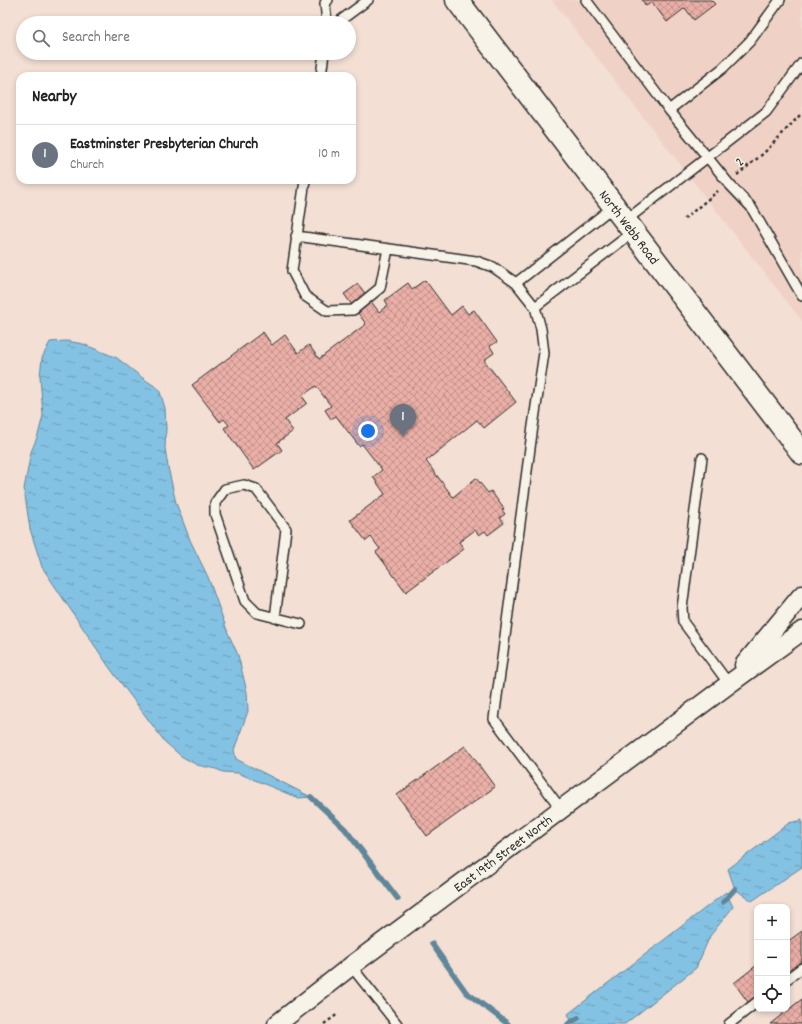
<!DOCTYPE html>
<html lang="en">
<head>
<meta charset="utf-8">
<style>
	:root { --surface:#fff; --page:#f6f6f6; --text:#222; --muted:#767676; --line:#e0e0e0; --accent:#c8321e }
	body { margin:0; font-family:Dekko,sans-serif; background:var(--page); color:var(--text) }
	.controls { position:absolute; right:12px; bottom:12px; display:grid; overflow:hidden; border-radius:8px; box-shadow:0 2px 6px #0003 }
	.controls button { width:36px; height:36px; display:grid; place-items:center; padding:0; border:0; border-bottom:1px solid var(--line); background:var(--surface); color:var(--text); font:20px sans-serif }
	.you { position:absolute; left:368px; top:431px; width:14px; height:14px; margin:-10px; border:3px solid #fff; border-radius:50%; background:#1a73e8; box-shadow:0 0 0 6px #1a73e833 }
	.badge { display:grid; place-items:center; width:26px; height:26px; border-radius:50%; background:var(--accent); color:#fff; font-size:13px; font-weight:700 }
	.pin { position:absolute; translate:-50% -33px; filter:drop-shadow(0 1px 2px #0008) }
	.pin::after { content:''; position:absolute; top:21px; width:14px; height:12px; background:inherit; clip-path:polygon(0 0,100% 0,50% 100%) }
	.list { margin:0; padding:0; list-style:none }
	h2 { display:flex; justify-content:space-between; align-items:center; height:52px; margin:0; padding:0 16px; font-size:17px }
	h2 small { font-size:13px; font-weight:400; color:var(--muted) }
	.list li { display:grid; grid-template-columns:26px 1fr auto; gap:12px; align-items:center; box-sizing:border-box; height:60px; padding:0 16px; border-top:1px solid var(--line) }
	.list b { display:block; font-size:15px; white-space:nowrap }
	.list p { margin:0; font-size:13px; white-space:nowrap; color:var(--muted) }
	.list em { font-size:13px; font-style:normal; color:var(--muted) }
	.icon { flex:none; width:22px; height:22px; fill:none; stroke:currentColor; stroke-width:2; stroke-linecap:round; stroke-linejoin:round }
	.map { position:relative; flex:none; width:802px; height:1024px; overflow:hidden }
	.search { position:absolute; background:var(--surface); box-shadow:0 2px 6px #0003; left:16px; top:16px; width:340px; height:44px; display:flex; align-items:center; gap:10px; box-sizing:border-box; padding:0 14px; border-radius:22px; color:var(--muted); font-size:15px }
	.panel { position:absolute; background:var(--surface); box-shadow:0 2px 6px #0003; left:16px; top:72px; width:340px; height:112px; border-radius:12px }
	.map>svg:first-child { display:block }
</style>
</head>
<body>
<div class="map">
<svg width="802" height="1024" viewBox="0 0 802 1024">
	<defs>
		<pattern id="water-ripples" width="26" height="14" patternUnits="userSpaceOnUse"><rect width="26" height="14" fill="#84c2e4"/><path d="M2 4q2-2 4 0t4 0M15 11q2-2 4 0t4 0" fill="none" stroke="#6c9eb9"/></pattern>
		<pattern id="building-cross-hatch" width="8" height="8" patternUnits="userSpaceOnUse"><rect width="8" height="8" fill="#eaafa7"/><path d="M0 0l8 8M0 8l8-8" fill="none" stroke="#be8f88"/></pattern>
	</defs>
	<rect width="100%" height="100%" fill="#f3dfd4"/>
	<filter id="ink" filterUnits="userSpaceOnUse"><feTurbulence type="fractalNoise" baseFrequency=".025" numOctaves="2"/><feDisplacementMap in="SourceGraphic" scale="8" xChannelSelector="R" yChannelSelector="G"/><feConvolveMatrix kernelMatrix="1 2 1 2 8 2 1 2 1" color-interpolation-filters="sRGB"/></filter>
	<g filter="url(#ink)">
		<!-- built -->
		<path fill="#f0d1c6" d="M552,0H802V321Z"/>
		<!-- water -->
		<path fill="url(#water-ripples)" stroke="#60869a" d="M67,341L83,344L117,358L144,379L159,389L165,408L166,428L165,448L168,467L176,503L190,540L208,577L228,633L238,655L247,692L248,711L234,750L236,759L311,797L298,798L238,773L223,772L216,769L197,765L181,756L165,742L109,667L42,567L30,529L24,489L31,452L38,435L43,416L40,376L42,358L50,342Z
			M802,820V867L752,901L735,889L728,869L789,823Z
			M726,892L733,907L710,936L696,968L625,1024H574L572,1022L568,1014Z"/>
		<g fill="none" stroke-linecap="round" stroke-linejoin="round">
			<!-- stream -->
			<path stroke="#60869a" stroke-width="5.5" d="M311,797L345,829L398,899
				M723,902L735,889
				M432,944L466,992L508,1024
				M568,1024L578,1018"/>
		</g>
		<!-- building -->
		<path fill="url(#building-cross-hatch)" stroke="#2b2b2b" d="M642,0H711L715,4L694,20L685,8L667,22L652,2L646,6Z
			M425,280L451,315L462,306L468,314L474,310L497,342L490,346L494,353L484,360L516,402L484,428L477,420L426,461L453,497L476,478L488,493L491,491L504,509L502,510L505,514L500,518L504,523L488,535L485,531L479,535L475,530L459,542L464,549L406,592L376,552L380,549L371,537L366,541L350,520L385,494L373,477L382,470L362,444L359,446L336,416L331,419L325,410L331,406L316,386L302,396L307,403L285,420L293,431L277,443L282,450L254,470L224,428L229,425L224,419L220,422L192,385L263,332L272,345L285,335L298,353L309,345L319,359L366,324L344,294L358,284L379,312L388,305L385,300L408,283L412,289Z
			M465,746L495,787L427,836L397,795Z
			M802,931V961L787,973V942Z
			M757,965V996L748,1002L734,983Z
			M802,999V1024H770Z"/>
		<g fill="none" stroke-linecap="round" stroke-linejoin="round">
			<defs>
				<path id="lane" d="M586,0L669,110L730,185L751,207L802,296
					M327,23L325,3L328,0
					M337,23L368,0
					M321,76L324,53
					M669,110L723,68L750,41L780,0
					M305,180L292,271L305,296L327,311L353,310L380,288L388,249
					M625,221L766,112L802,63
					M296,236L476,261L493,267L516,283L535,307L541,329L544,353L532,433L494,719L561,809
					M516,283L614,206
					M535,307L633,232
					M702,458L682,608L683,622L729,684
					M275,618L286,529L256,489L244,485L225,489L215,503V514L245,601L257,613L301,624
					M351,966L397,1024
					M787,979L802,968
					M729,1024L757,1002"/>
				<g id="street">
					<path d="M744,665L802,595"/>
					<path id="s1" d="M277,1024L351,966L729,684L802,631"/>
				</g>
				<g id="secondary">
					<path id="s2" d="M457,0L802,453"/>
				</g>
			</defs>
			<!-- lane casing -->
			<use href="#lane" stroke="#2b2b2b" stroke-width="12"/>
			<!-- street casing -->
			<use href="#street" stroke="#2b2b2b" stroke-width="21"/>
			<!-- secondary casing -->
			<use href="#secondary" stroke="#2b2b2b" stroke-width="25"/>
			<!-- path -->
			<path stroke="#2b2b2b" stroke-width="2.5" stroke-dasharray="3 3" stroke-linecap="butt" d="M737,175L764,153L802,113
				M684,219L718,191
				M324,1024L338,1014"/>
			<!-- lane -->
			<use href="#lane" stroke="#f7f3e8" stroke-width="9"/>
			<!-- street -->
			<use href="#street" stroke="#f7f3e8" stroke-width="18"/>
			<!-- secondary -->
			<use href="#secondary" stroke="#f7f3e8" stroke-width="22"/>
		</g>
	</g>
	<g text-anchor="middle" stroke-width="3" stroke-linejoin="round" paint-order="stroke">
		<!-- street labels -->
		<g font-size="14" fill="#2b2b2b" stroke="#f7f3e8">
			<text transform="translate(739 161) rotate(-39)" y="5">2</text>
			<text dy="5" stroke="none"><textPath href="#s2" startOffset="285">North Webb Road</textPath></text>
			<text dy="5" stroke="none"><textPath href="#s1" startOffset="283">East 19th Street North</textPath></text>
		</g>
	</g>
</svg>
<div class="controls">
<button>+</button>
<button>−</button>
<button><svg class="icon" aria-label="locate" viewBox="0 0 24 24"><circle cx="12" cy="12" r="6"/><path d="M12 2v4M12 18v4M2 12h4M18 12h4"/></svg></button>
</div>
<div class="you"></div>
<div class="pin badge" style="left:403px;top:437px;background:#6b7280">1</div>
<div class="search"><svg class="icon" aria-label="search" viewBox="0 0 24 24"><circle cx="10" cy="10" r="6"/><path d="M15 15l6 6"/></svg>Search here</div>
<section class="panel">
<h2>Nearby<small></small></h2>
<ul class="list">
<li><span class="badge" style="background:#6b7280">1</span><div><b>Eastminster Presbyterian Church</b><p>Church</p></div><em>10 m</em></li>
</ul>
</section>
</div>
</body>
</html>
